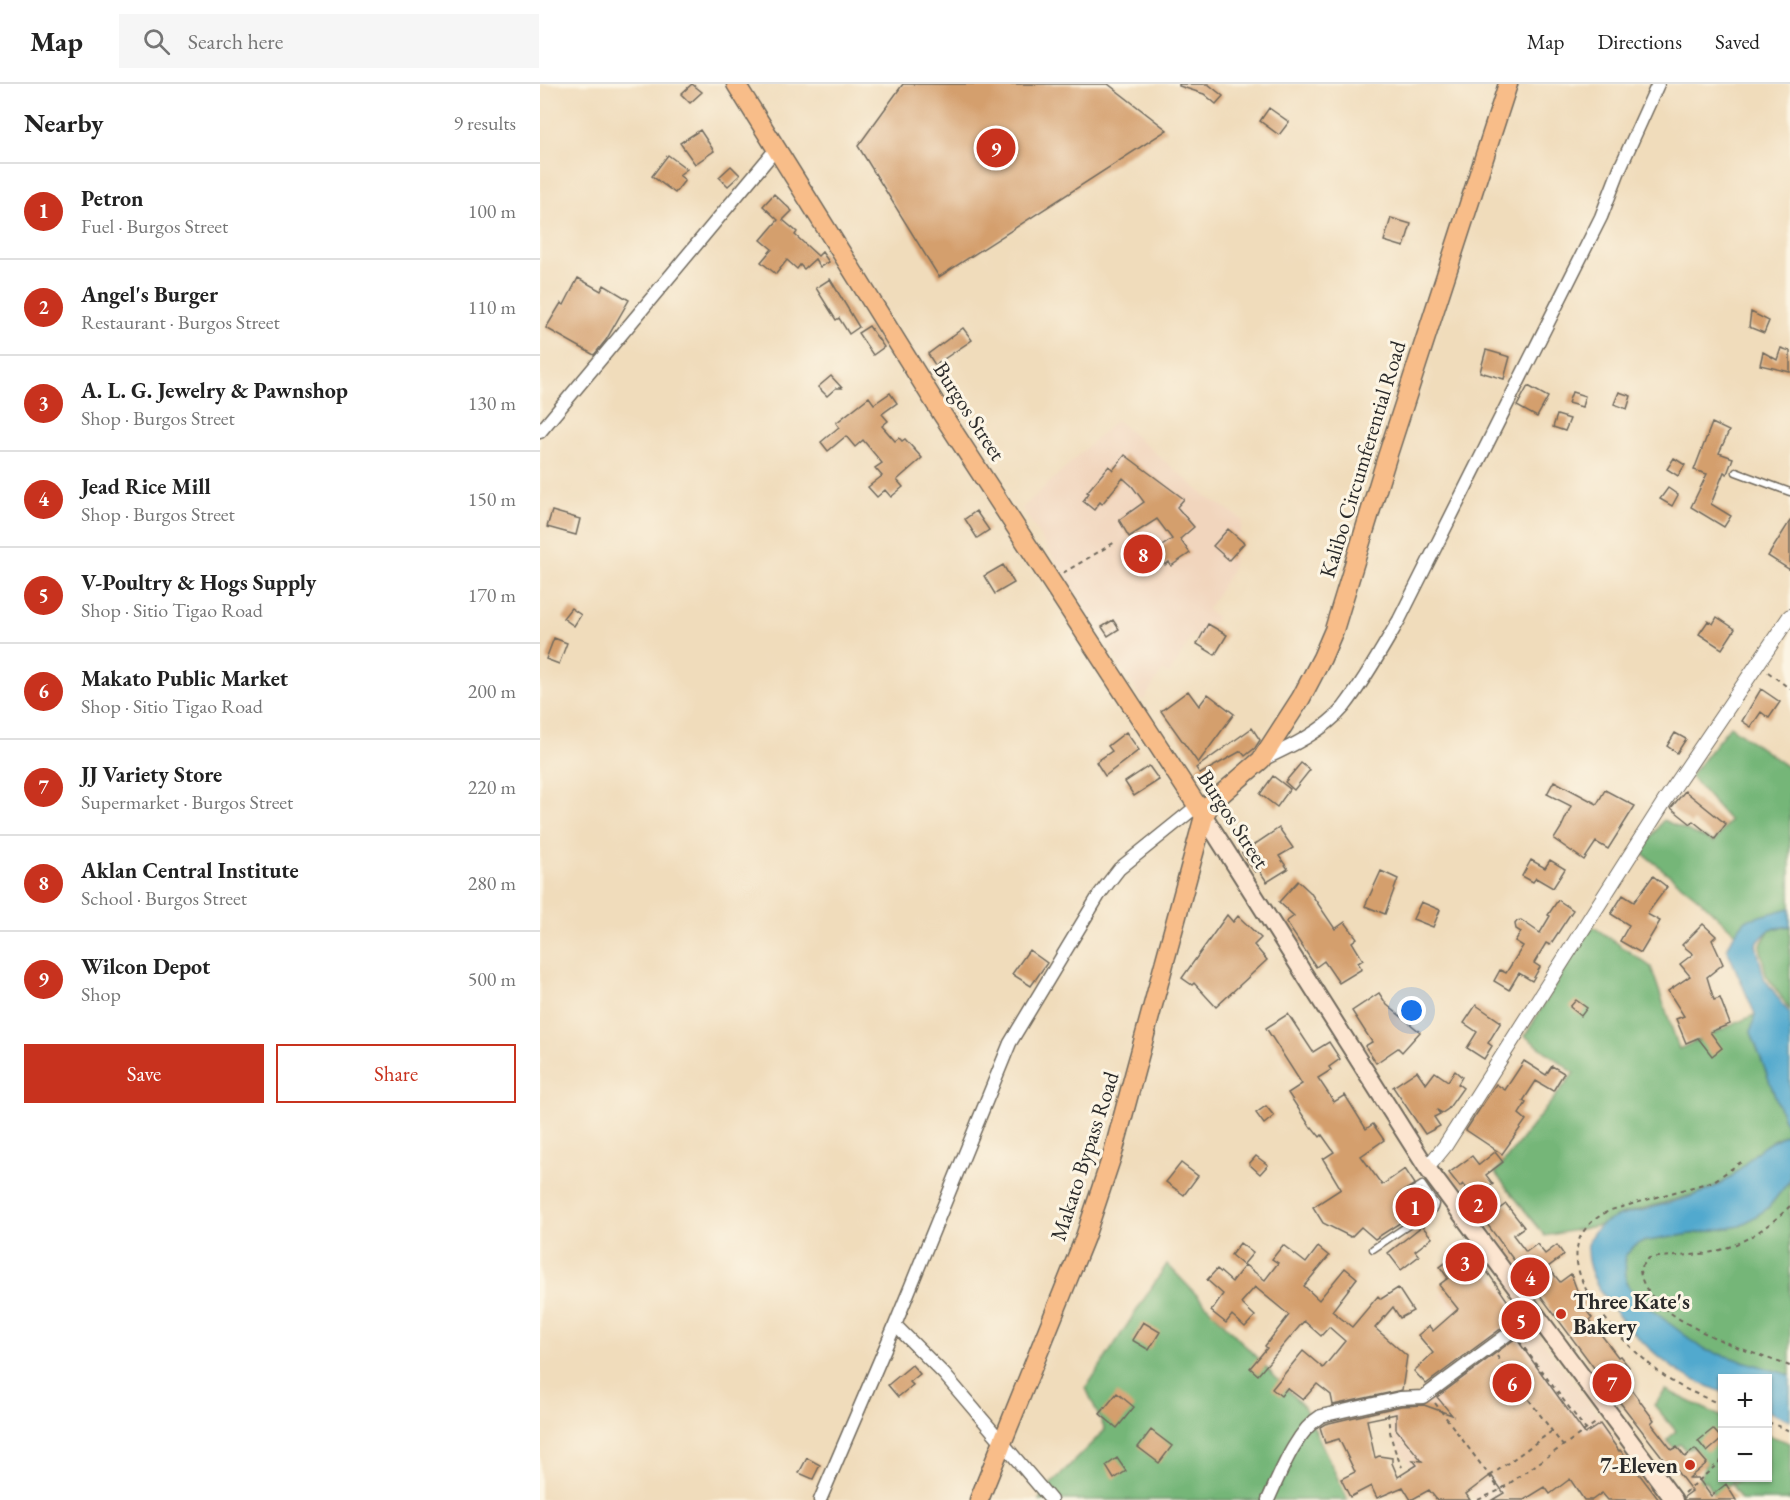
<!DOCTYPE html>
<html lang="en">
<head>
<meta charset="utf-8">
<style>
	:root { --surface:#fff; --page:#f6f6f6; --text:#222; --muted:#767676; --line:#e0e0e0; --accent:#c8321e }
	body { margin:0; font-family:"EB Garamond",serif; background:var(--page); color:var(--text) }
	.controls { position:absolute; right:18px; bottom:18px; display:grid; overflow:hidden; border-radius:0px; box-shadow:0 2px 4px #0004 }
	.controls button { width:54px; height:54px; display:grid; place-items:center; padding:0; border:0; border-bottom:2px solid var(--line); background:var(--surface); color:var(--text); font:30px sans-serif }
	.you { position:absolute; left:872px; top:927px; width:21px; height:21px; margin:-15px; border:4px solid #fff; border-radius:50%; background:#1a73e8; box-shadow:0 0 0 9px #1a73e833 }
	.badge { display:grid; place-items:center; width:39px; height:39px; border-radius:50%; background:var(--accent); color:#fff; font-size:20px; font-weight:700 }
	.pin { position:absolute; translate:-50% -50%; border:3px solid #fff; box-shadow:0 2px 6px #0006 }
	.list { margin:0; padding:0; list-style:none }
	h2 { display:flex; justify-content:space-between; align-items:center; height:78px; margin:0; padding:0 24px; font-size:26px }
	h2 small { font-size:20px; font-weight:400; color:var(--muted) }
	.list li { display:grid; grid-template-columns:39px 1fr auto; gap:18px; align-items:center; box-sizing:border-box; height:96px; padding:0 24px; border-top:2px solid var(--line) }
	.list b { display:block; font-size:22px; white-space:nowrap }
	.list p { margin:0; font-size:20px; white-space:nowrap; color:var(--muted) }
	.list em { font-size:20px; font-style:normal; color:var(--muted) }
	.actions { display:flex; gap:12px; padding:18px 24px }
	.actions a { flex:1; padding:14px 0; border:2px solid var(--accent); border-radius:0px; text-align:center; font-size:21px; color:var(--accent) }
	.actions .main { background:var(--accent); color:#fff }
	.icon { flex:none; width:33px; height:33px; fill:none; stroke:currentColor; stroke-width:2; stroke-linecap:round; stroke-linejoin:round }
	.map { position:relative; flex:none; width:1250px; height:1416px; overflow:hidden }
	header { display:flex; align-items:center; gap:36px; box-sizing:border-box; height:84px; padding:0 30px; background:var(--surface); border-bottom:2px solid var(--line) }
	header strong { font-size:28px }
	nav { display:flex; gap:33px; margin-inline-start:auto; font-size:21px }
	.search { width:420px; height:54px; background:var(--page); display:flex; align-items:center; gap:15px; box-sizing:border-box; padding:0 21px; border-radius:0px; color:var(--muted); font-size:22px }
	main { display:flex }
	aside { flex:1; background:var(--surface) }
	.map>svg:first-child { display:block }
</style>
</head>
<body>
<header>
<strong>Map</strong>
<div class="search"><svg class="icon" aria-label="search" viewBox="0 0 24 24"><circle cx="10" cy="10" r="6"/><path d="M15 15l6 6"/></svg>Search here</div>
<nav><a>Map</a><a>Directions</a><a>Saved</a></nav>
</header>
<main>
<aside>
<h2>Nearby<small>9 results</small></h2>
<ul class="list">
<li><span class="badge">1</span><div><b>Petron</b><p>Fuel · Burgos Street</p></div><em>100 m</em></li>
<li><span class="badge">2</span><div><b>Angel's Burger</b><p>Restaurant · Burgos Street</p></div><em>110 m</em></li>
<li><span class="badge">3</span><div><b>A. L. G. Jewelry &amp; Pawnshop</b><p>Shop · Burgos Street</p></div><em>130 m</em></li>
<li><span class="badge">4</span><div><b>Jead Rice Mill</b><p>Shop · Burgos Street</p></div><em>150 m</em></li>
<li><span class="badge">5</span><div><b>V-Poultry &amp; Hogs Supply</b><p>Shop · Sitio Tigao Road</p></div><em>170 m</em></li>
<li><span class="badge">6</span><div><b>Makato Public Market</b><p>Shop · Sitio Tigao Road</p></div><em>200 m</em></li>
<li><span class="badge">7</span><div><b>JJ Variety Store</b><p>Supermarket · Burgos Street</p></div><em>220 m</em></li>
<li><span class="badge">8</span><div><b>Aklan Central Institute</b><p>School · Burgos Street</p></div><em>280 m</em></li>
<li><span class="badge">9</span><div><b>Wilcon Depot</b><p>Shop</p></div><em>500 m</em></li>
</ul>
<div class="actions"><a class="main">Save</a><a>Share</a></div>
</aside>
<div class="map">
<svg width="1250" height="1416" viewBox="0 0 1250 1416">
	<rect width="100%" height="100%" fill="#fcf5e5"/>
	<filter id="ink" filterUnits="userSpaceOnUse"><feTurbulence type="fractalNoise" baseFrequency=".0167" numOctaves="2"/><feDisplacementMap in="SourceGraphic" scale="12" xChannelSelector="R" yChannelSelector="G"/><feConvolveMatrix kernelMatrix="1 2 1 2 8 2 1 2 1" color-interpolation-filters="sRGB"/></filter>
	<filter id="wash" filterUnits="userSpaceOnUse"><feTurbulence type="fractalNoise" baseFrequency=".008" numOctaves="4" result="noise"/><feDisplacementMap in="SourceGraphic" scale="24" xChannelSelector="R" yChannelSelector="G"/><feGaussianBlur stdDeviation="1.35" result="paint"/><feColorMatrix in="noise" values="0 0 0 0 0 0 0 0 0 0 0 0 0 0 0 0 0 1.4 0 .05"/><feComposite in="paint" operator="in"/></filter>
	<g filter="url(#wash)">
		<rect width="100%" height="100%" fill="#f0dcbb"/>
		<!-- built -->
		<path fill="#f1d5bd" d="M576,336L667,413L692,428L703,437L691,488L667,526L677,533L662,558L652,552L630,590L622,587L603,617L482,424Z
			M943,1178L1077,1356L1021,1393L1009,1377L950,1416H935L928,1403L910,1416H894L855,1359L850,1327L851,1317L884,1316L947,1273L900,1210Z"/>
		<!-- forest -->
		<path fill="#75b678" stroke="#507052" stroke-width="1.5" d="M1190,642L1250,685V827L1195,849L1158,814L1101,768L1123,736L1174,758L1190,737L1150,692Z
			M1051,841L1111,883L1139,965L1216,930L1211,948L1249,1049L1235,1055L1218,1067L1200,1086L1184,1098L1162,1108L1080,1131L1061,1141L1005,1152L955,1089L1034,989L985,952Z
			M1250,842V926L1226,891L1220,862L1230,845Z
			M1250,1096V1291L1165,1266L1142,1249L1100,1217L1090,1205L1086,1199L1085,1172L1095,1161L1101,1158L1200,1142L1228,1124Z
			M627,1180L764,1323L808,1416H499L504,1407L565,1346L546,1304Z
			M1126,1306L1182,1333V1394H1193L1195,1396L1175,1412L1165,1397L1157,1401L1166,1379L1153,1363L1145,1366L1140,1360L1134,1364L1127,1356L1136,1347L1114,1321Z
			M1228,1351L1250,1359V1416H1201L1192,1401L1201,1394H1228Z"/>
		<!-- water -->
		<path fill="#51a9ce" stroke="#3e6a7c" stroke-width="1.5" d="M1250,824V842L1230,845L1216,860L1224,894L1250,930V1096L1227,1125L1200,1142L1101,1158L1095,1161L1085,1172L1086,1199L1090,1205L1100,1217L1142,1249L1165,1266L1250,1291V1337L1228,1327V1294H1182V1308C1169,1302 1153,1297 1141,1289C1109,1270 1013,1179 1060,1142C1074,1131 1094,1129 1111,1124C1135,1117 1163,1111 1184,1098C1198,1090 1206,1077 1218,1067C1227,1059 1238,1054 1249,1049L1211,948L1215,930L1187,865L1195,849L1206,836Z"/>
		<g id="blocks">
			<!-- building -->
			<path fill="#d49f6d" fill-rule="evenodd" d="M152,0L162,8L150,19L141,10Z
				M363,0H568L627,46L399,193L318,62Z
				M639,0H668L683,12L676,20L664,10L639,2Z
				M729,24L749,38L739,51L720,37Z
				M160,46L174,67L155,80L140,59Z
				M128,71L147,85L139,91L145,96L135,109L112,92Z
				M191,82L200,91L188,102L179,93Z
				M234,110L252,127L243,136L257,148L255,151L278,172L282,168L289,178L280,183L275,175L264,185L260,181L257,185L247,176L236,190L221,178L232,165L221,156L238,136L223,122Z
				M851,134L871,140L864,163L844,157Z
				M38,194L61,207L64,201L89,216L66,256L54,271L6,244L21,219L24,221Z
				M290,195L319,243L309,250L299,234L296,236L276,204Z
				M1211,228L1229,237L1224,249L1209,243Z
				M329,242L344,263L333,271L318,249Z
				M423,244L432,256L395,281L388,270Z
				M1241,264L1250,267V288L1220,281L1223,268L1237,276Z
				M946,266L970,273L964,295L940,288Z
				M291,292L302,304H296L287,312L278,303Z
				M988,302L1008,313L997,333L977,322Z
				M1032,308L1045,312L1042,323L1028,319Z
				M1079,308L1091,312L1087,325L1074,320Z
				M350,309L357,319L342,330L348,337L342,342L355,357L359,354L362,357L365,355L382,374L357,396L363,403L351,413L345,406L337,413L328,403L342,392L335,384L342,379L323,356L315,363L306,352L288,367L281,358L299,343L296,339L329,313L334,320Z
				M1017,331L1030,335L1025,347L1013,343Z
				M1172,339L1189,347L1179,369L1193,374L1187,390L1184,388L1171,420L1191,432L1184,443L1151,423L1167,390L1154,386Z
				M585,371L644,415L637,423L654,443L640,455L650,469L631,482L629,478L625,481L617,469L621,466L619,464L632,455L617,435L589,453L579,436L604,418L592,402L583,394L562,420L560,418L554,426L543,417L549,409L547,408L569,382L573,386Z
				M1134,374L1145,381L1138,392L1127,385Z
				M1128,404L1138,411L1132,422L1120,415Z
				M12,427L40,435L36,451L7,443Z
				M436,427L449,446L437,454L425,435Z
				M1250,437V486L1228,472Z
				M688,445L704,459L689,476L673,462Z
				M463,481L474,499L455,510L444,492Z
				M31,524L41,531L34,542L23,534Z
				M1177,533L1195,545L1182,565L1159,550L1168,537L1173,540Z
				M573,536L579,545L568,552L562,543Z
				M668,540L687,551L675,571L657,560Z
				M14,554L27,559L19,580L6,575Z
				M1221,605L1240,618L1229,634L1221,628L1211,643L1202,637Z
				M648,607L659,622L668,610L694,630L658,679L621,627Z
				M712,644L720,656L715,664L705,672L701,667L660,690L656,684Z
				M586,648L599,666L565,692L556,678L572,667L568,662Z
				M1135,649L1146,655L1137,669L1127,662Z
				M761,679L770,686L754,706L745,698Z
				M609,682L619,696L594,712L585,698Z
				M733,692L750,705L737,723L720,710Z
				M1014,697L1057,720L1065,706L1095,722L1068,765L1056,758L1044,776L1014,755L1021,744L1031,722L1007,710Z
				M1145,707L1186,740L1175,755L1153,737L1151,740L1131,724Z
				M739,744L753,764L739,772L748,785L727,798L719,786L715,788L702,769Z
				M991,776L1005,784L1010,776L1025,785L1013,804L996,794L993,798L982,792Z
				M841,787L858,795L845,830L825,822Z
				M1113,792L1127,803L1107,830L1120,837L1101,869L1080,857L1089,841L1071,830L1083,811L1094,818Z
				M758,797L770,808L795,845L805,838L817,854L812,858L823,876L818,879L822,885L799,899L784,877L776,883L746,838L754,832L739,818Z
				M1018,816L1033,826L1010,861L1006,859L994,879L1000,883L992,897L979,889L969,906L954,897L960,886L966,889L983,862L975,857L981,848L976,845L975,840L977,837L981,836L1000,849L1010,832L1008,831Z
				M881,818L900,826L893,843L873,835Z
				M687,831L693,838L698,832L721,854L714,861L727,876L676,923L654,899L652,901L642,894Z
				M1163,840L1176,852L1172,856L1183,880L1167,893L1174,916L1180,914L1190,940L1170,948L1182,964L1172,972L1158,954L1146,959L1136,935L1144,932L1128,907L1150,892L1140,880L1153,870L1142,861Z
				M489,866L507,879L491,902L472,890Z
				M839,909L847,921L880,948L862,968L858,964L836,979L825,962L832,958L812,927Z
				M1036,916L1047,924L1041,932L1030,923Z
				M936,921L961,938L948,959L952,962L944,975L927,964L937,948L924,939Z
				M748,930L773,968L789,958L800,975L789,983L791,986L778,994L794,1018L805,1011L826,1045L833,1040L844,1056L821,1072L842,1101L865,1085L875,1100L859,1110L857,1114L858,1117L864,1119L881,1108L889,1120L835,1155L821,1143L811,1153L783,1139L773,1123L801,1105L783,1075L794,1068L782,1051L780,1053L772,1043L771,1044L748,1009L762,1000L726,944Z
				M984,977L1006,991L1012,982L1024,989L1013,1007L996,997L983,1017L986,1019L979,1030L986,1036L962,1070L926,1046L956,1000L965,1006Z
				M877,987L886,1000L895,988L908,997L915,987L922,993L918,1000L923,1004L908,1025L902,1029L897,1026L900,1030L894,1033L900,1042L885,1050L853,1003Z
				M726,1022L734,1032L724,1040L716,1029Z
				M955,1068L963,1078L946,1091L953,1100L934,1114L923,1100L920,1103L909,1089L932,1072L939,1081Z
				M716,1072L728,1081L720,1090L709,1080Z
				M641,1079L658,1092L644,1111L626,1098Z
				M966,1120L984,1143L973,1151L986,1168L997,1160L1005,1170L1017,1161L1024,1171L1008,1183L1020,1198L1031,1190L1038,1209L1046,1219L1043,1222L1052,1234L1050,1236L1078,1273L1080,1272L1089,1283L1085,1286L1089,1292L1084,1296L1114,1336L1111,1339L1132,1366L1137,1363L1145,1373L1155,1365L1167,1379L1149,1394H1158L1171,1412L1186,1400L1196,1416H1144V1413L1152,1407L1132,1381L1130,1383L1075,1312L944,1136Z
				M882,1142L892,1154L875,1167L879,1172L861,1186L848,1169Z
				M700,1159L713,1169L703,1181L691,1171Z
				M743,1161L766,1179L778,1163L789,1172L764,1202L779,1216L805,1184L817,1194L792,1227L812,1243L838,1212L841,1215L858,1204L873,1227L860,1234L853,1223L835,1244L867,1272L862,1306L793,1321L791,1311L777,1300L763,1316L747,1304L741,1312L732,1305L763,1267L783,1284L805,1257L789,1243L781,1252L764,1237L718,1291L710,1284L727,1264L725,1262L749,1231L715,1203L701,1219L715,1232L705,1243L692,1231L686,1239L671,1227L683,1210L667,1196L677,1185L692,1198L705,1181L725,1196L738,1179L732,1175Z
				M924,1165L938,1183L942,1180L978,1232L886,1300L874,1287L893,1269L878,1251L889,1242L893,1247L918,1225L899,1201L908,1194L900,1183Z
				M603,1238L620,1248L609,1266L592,1256Z
				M976,1254L1045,1350L1060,1340L1079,1367L1080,1366L1087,1374L1119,1416H1068L1062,1409L1052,1416H1044L1030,1395L1010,1410L1005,1403L984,1416H952L964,1409L951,1391L926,1410L930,1416H897L889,1406L871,1416L863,1403L837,1414L831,1402L810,1413L801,1395L815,1388L799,1355L785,1359L780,1343L785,1340L861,1322L884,1321L912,1331L897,1313ZM856,1330V1345L882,1377L873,1376L877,1381L858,1393L852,1379V1374L839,1372L835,1374L827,1336Z
				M372,1281L380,1290L370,1298L373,1301L358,1313L348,1301Z
				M577,1309L594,1323L577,1344L560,1330Z
				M1173,1345L1182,1355L1167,1368L1158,1357Z
				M611,1346L632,1362L619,1379L598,1363Z
				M267,1374L280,1381L273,1395L259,1389Z
				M577,1374L586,1387L574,1395L566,1382Z"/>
		</g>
	</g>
	<g filter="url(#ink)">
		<use href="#blocks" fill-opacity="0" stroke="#70695d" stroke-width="1.5"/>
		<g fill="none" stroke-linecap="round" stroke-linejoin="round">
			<defs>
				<path id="service" d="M1196,388L1250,408
					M833,1165L894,1124L895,1120L882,1101L862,1114"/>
				<path id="minor" d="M0,348L236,65
					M722,676C750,663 784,647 804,623C825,596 842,565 859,536L1061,133L1080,84L1118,0
					M355,1241L404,1290L511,1416
					M280,1416L355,1241L470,959L559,811L579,785L657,722
					M728,1416C740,1390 756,1347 781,1332L860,1314L883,1313L995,1230"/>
				<path id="tertiary" d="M887,1084L905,1062L1124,718L1250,532"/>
				<path id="secondary" d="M664,732L887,1084L1134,1416"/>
				<path id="primary" d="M196,0L402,330L664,732
					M439,1416L545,1153L573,1069L664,732L671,719L721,676L761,614L782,574L794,546L847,373L968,0"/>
			</defs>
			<!-- service casing -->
			<use href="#service" stroke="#70695d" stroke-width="9"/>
			<!-- minor casing -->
			<use href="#minor" stroke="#70695d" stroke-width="15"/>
			<!-- tertiary casing -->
			<use href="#tertiary" stroke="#70695d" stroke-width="16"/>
			<!-- secondary casing -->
			<use href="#secondary" stroke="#70695d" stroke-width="20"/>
			<!-- primary casing -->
			<use href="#primary" stroke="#70695d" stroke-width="21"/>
			<!-- path -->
			<path stroke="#70695d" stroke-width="2" stroke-dasharray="4.5 4.5" stroke-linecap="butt" d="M523,489L577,457
				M1228,588L1250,605
				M1250,1122C1232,1140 1208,1157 1183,1165C1160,1173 1133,1171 1109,1174L1100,1185C1102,1235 1210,1268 1250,1282
				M979,1257L1046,1346
				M957,1272L1023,1362
				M895,1319L960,1406
				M1182,1321C1165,1313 1144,1306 1128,1295C1086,1264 983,1166 1071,1126L1174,1097L1204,1076
				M848,1329C849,1349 853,1364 862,1383
				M1228,1338L1250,1347
				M950,1392L1012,1347
				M1145,1409L1182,1376
				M938,1416L960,1406L1057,1338"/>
			<!-- service -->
			<use href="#service" stroke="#fff" stroke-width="6"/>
			<!-- minor -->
			<use href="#minor" stroke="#fff" stroke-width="12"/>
			<!-- tertiary -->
			<use href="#tertiary" stroke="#fff" stroke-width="14"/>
			<!-- secondary -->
			<use href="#secondary" stroke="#fce5d0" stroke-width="16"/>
			<!-- primary -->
			<use href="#primary" stroke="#f8bd89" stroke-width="18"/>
		</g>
	</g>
	<!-- markers -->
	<g fill="#c8321e" stroke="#fcf5e5" stroke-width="2">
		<circle cx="1021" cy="1230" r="6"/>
		<circle cx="1150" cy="1381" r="6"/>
	</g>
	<g text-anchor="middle" stroke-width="6" stroke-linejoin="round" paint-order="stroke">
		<!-- street labels -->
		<g font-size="22" fill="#2b2b2b" stroke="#fcf5e5">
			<text transform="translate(430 327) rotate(57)" y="8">Burgos Street</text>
			<text transform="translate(822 375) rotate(-73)" y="8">Kalibo Circumferential Road</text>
			<text transform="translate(694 735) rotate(57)" y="8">Burgos Street</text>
			<text transform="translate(544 1072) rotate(-72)" y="8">Makato Bypass Road</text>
		</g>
		<!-- poi labels -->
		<g font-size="22" font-weight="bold" fill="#2b2b2b" stroke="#fcf5e5" text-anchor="start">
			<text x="1033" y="1225">Three Kate's<tspan x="1033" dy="25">Bakery</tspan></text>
			<text x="1138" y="1389" text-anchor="end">7-Eleven</text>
		</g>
	</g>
</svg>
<div class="controls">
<button>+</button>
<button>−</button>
</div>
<div class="you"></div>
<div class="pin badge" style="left:875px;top:1123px">1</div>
<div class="pin badge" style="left:938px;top:1120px">2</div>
<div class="pin badge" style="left:925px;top:1178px">3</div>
<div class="pin badge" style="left:990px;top:1193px">4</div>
<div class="pin badge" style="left:981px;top:1236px">5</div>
<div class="pin badge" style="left:972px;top:1299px">6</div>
<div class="pin badge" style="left:1072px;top:1299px">7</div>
<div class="pin badge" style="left:603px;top:470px">8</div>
<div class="pin badge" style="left:456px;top:64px">9</div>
</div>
</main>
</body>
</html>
